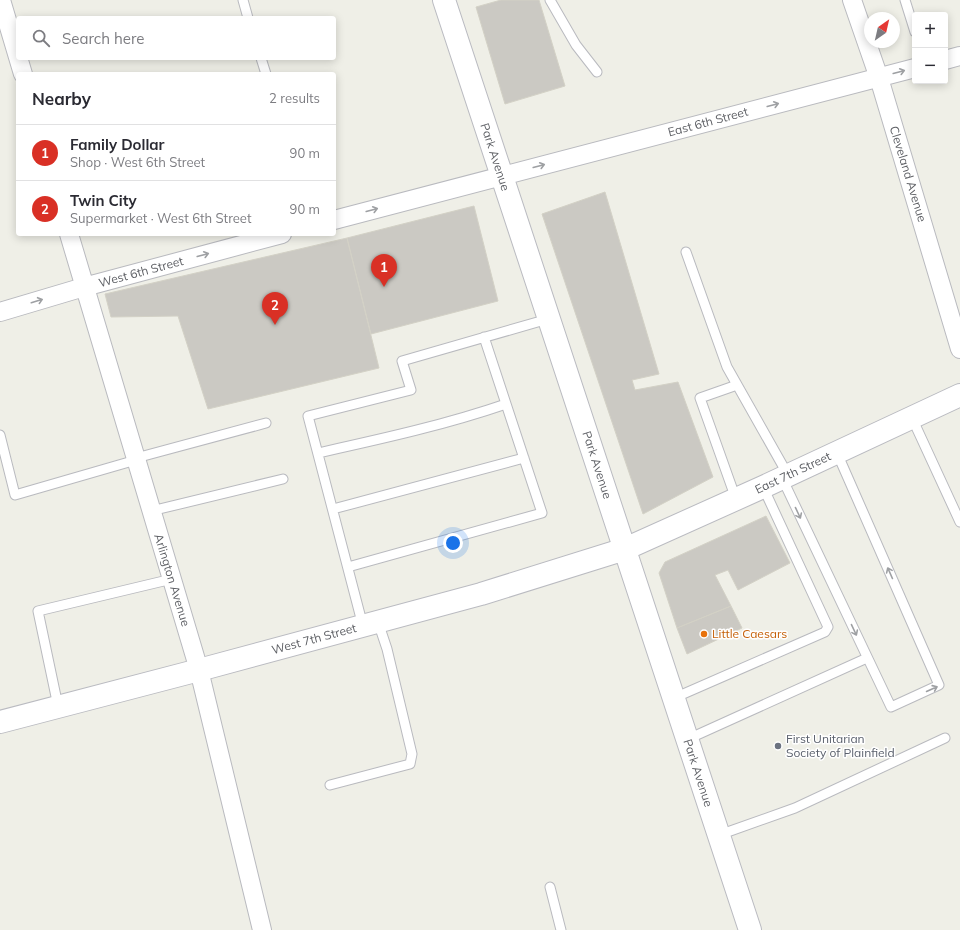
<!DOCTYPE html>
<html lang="en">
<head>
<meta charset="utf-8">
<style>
	:root { --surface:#fff; --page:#f2f2f3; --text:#2b2b33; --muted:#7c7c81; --line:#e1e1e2; --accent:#d93025 }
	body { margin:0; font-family:Mulish,sans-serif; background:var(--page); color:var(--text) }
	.controls { position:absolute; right:12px; top:12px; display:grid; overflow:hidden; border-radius:4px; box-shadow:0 2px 10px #0003 }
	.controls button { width:36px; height:36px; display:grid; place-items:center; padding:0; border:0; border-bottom:1px solid var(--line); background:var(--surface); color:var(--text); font:20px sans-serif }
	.compass { position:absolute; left:864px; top:12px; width:36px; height:36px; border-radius:50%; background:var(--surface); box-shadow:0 2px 10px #0003; rotate:34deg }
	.you { position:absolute; left:453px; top:543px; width:14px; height:14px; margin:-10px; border:3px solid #fff; border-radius:50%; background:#1a73e8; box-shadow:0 0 0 6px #1a73e833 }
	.badge { display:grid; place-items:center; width:26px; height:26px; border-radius:50%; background:var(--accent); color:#fff; font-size:13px; font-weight:700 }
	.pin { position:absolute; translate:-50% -33px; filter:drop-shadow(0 1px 2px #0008) }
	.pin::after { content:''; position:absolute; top:21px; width:14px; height:12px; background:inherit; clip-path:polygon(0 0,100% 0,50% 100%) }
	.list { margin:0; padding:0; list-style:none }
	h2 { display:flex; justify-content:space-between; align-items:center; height:52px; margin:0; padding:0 16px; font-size:17px }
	h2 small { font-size:13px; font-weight:400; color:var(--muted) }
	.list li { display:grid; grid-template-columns:26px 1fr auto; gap:12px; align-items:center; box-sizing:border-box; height:56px; padding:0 16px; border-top:1px solid var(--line) }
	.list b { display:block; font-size:15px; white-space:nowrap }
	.list p { margin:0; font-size:13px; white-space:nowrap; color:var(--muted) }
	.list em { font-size:13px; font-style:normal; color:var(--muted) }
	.icon { flex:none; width:22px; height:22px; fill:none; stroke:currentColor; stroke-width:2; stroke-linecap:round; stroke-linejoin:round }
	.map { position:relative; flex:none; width:960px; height:930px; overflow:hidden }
	.search { position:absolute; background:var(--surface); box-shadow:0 2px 10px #0003; left:16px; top:16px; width:320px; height:44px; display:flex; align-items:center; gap:10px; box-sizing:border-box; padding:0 14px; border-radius:4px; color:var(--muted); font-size:15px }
	.panel { position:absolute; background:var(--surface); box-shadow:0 2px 10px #0003; left:16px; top:72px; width:320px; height:164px; border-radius:4px }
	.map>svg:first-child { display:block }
</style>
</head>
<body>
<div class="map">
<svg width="960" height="930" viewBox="0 0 960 930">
	<rect width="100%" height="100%" fill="#efefe7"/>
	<!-- building -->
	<path fill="#cbc9c3" stroke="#d3d1c6" d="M501,0H539L565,86L505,104L476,7Z
		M605,192L659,374L632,380L635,390L678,382L713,477L643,514L542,214Z
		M474,206L498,301L371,334L347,238Z
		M347,238L379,368L208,409L178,316L111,317L105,294Z
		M766,516L790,563L738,590L728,570L715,575L731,606L677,628L659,573L665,562Z
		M731,606L742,628L687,654L677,628Z"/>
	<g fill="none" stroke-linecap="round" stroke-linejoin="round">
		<defs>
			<path id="lane" d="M243,0L248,18
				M550,0L576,45L597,72
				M905,0L915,32
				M261,58L266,74
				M686,252L727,367L788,475
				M912,418L960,522
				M0,435L15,495L136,460
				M318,453C381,439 445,425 506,404
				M136,458L266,423
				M782,478L891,707L939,685L837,453
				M736,499L700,398L737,385
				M333,509L524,458
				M151,511L283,479
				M348,567L542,513L484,337
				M363,626L308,416L411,390L402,361L548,319
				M674,698L825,632L828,627L763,487
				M58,706L38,611L172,579
				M688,739L867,658
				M330,785L410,764L412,754L387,649L378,622
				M719,835L795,808L945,738
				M550,887L561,930"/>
			<path id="street" d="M1,0L23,74
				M852,0L879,78L960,349
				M945,60L960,56
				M334,220L915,68
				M69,234L199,670L262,930
				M0,312L84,287L282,234"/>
			<path id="secondary" d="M444,0L750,930
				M0,722L199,670L481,594L625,549L763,487L960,395"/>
		</defs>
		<!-- lane casing -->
		<use href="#lane" stroke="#b9babf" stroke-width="11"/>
		<!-- street casing -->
		<use href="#street" stroke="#b9babf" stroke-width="20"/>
		<!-- secondary casing -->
		<use href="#secondary" stroke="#babbc1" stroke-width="24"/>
		<!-- lane -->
		<use href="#lane" stroke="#fff" stroke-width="9"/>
		<!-- street -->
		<use href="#street" stroke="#fff" stroke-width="18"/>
		<!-- secondary -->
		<use href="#secondary" stroke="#fff" stroke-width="22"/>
	</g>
	<!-- one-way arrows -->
	<defs><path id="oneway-shaft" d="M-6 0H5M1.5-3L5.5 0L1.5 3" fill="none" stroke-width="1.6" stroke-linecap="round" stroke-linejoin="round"/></defs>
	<g stroke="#9ea0a3">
		<use href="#oneway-shaft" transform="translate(899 72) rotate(-15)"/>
		<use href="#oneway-shaft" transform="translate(773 105) rotate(-15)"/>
		<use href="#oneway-shaft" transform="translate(539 166) rotate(-15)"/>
		<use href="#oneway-shaft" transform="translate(372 210) rotate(-15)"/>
		<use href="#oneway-shaft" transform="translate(203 255) rotate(-15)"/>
		<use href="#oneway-shaft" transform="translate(37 301) rotate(-17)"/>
		<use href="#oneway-shaft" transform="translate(798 513) rotate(65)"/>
		<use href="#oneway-shaft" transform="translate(890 573) rotate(-114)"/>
		<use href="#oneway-shaft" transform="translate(854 630) rotate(65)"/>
		<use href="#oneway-shaft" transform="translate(932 689) rotate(-24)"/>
	</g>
	<!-- markers -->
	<circle fill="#e8710a" stroke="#fff" stroke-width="1.5" cx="704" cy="634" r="4"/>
	<circle fill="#6b7280" stroke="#fff" stroke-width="1.5" cx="778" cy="746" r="4"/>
	<g text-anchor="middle" stroke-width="3" stroke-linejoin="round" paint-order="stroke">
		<!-- street labels -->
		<g font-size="12" fill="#5e6065" stroke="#fff">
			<text transform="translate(708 122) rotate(-15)" y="4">East 6th Street</text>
			<text transform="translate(495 157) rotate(72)" y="4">Park Avenue</text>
			<text transform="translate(908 174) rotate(73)" y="4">Cleveland Avenue</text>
			<text transform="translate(141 272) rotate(-15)" y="4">West 6th Street</text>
			<text transform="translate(597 465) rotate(72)" y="4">Park Avenue</text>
			<text transform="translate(793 473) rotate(-25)" y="4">East 7th Street</text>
			<text transform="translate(172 580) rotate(73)" y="4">Arlington Avenue</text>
			<text transform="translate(314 639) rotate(-15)" y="4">West 7th Street</text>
			<text transform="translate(698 773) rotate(72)" y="4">Park Avenue</text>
		</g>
		<!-- food labels -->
		<g font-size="12" fill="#c56008" stroke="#fff" text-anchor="start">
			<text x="712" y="638">Little Caesars</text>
		</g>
		<!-- worship labels -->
		<g font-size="12" fill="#5b616d" stroke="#fff" text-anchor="start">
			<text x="786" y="743">First Unitarian<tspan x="786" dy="14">Society of Plainfield</tspan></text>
		</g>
	</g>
</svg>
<div class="controls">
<button>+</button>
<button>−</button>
</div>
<svg class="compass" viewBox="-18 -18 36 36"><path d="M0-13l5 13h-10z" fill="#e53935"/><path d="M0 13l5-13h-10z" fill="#7c7c81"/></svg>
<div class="you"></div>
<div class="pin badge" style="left:384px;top:287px">1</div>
<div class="pin badge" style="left:275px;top:325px">2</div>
<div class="search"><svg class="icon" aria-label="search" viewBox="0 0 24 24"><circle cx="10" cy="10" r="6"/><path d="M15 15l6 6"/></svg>Search here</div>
<section class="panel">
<h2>Nearby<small>2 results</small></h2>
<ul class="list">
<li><span class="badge">1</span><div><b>Family Dollar</b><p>Shop · West 6th Street</p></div><em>90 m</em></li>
<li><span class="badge">2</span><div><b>Twin City</b><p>Supermarket · West 6th Street</p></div><em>90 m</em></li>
</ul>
</section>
</div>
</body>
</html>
